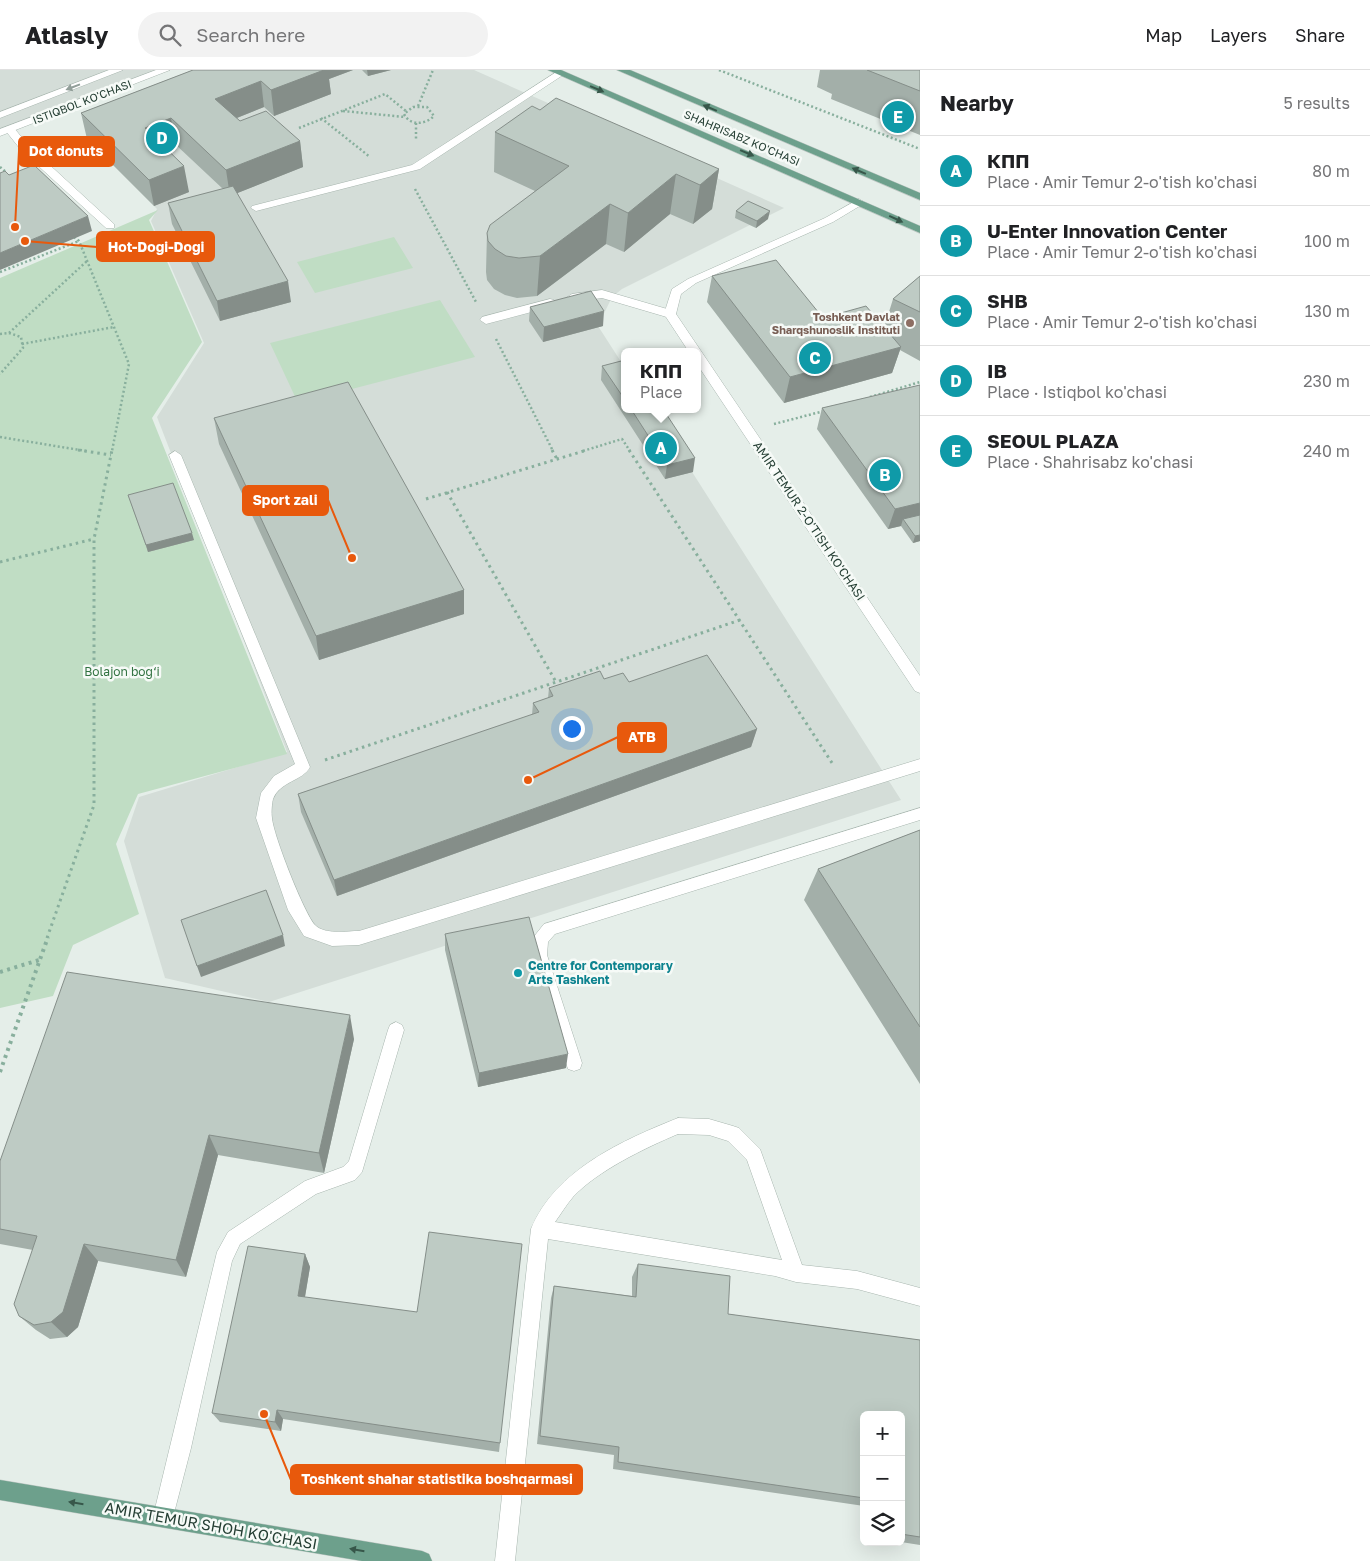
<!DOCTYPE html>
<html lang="en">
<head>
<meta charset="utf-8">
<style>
	:root { --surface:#fff; --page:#f2f2f2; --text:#202124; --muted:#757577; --line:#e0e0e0; --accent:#1a73e8 }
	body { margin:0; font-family:"Golos Text",sans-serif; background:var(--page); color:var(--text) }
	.controls { position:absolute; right:15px; bottom:15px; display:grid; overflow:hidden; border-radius:8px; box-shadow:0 5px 20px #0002 }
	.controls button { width:45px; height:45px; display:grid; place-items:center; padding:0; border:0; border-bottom:1px solid var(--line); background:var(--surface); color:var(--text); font:25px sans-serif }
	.you { position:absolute; left:571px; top:658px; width:18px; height:18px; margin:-12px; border:4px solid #fff; border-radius:50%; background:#1a73e8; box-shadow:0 0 0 8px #1a73e833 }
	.badge { display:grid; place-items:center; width:32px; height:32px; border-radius:50%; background:var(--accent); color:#fff; font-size:16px; font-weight:700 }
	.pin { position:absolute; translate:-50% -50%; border:2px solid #fff; box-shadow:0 1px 5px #0006 }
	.popup { position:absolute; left:621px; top:278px; width:80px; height:65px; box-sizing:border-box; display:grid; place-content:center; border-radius:8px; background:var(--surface); filter:drop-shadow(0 1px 4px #0005); font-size:16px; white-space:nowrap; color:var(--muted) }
	.popup b { font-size:19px; color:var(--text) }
	.popup::after { content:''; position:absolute; left:50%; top:100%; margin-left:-10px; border:10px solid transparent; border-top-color:var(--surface) }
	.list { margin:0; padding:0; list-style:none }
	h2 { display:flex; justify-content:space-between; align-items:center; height:65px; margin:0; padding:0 20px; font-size:21px }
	h2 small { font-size:16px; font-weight:400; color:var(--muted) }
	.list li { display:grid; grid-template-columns:32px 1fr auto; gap:15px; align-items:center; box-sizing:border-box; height:70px; padding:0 20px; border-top:1px solid var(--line) }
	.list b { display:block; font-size:19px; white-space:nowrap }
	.list p { margin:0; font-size:16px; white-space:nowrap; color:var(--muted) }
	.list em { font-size:16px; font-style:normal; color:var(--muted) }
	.icon { flex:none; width:28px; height:28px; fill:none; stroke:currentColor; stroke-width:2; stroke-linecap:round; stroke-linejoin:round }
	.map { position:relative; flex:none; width:920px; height:1491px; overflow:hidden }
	header { display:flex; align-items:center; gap:30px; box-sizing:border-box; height:70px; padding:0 25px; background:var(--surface); border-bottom:1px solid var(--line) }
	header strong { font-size:24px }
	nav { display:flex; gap:28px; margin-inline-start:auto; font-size:18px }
	.search { width:350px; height:45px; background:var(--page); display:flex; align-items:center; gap:12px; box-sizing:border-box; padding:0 18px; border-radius:28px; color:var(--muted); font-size:19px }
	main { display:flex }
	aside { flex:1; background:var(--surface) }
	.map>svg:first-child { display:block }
</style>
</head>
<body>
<header>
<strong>Atlasly</strong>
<div class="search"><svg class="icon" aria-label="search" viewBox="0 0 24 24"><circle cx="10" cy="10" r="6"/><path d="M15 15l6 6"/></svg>Search here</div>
<nav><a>Map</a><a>Layers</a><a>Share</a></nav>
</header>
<main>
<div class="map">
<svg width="920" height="1491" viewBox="0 0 920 1491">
	<rect width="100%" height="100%" fill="#e5eee9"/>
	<!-- built -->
	<path fill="#d4ddd8" d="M0,0H165L0,63Z
		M256,0H474L784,138L622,219L612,227L598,256L625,298V339H652L901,730L269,932L165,908L124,771L139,727L287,682L157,347L204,273L151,151L157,139L87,69L246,7Z"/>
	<!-- green -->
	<path fill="#c0ddc4" d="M158,140L149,150L202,272L152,348L287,684L138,724L116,774L139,844L73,875L53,926L0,938V208Z
		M394,167L413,198L315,223L297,192Z
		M440,230L475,287L298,333L270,273Z"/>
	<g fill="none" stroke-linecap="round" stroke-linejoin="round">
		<defs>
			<path id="service" d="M558,1L566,3L420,99L256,141L251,138L252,136L412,95Z
				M10,57L14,58L29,76L114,154V158H106L21,80L5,60Z
				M602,220L674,241L676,244L670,248L602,228L572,232L566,228L572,224Z
				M550,229L554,230V236L486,254L480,250L482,247Z
				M175,381L181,385L310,697C303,711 280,711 273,729C272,733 271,743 272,748C273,764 304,843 315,855C325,865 346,861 359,861L920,689V701L359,875L332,876L304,866L288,840L256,748L261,723L274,706L295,694L169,385Z
				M920,738V750L555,864L548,872L547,885L582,993L580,999L574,1001L568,999L531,885L532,869L544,854Z
				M396,952L402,955L404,960L362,1102L355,1110L316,1124L240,1174L232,1191L191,1378L173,1447L170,1454L163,1457L156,1454L153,1447L217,1182L228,1162L305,1111L343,1097L349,1091L388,960L390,955Z
				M678,1048L709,1049L733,1056L739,1058L760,1079L802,1195L857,1201L920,1218V1236L857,1219L796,1212L775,1206L548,1169L515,1491H495L531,1159C555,1100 623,1070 678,1048ZM678,1064L709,1065L728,1071L747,1090L782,1190L555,1152C561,1144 566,1135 573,1127C597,1101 645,1078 678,1064Z"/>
			<path id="minor" d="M859,129L864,132L863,134L833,152L696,213L681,224L676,244L920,606V623L915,621L697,294V282H689L664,244L672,219L688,209L825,148Z"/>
			<path id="tertiary" d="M109,0H123L0,48V42Z
				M156,0H170L0,66V59Z"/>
			<path id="primary" d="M548,0H561L920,156V163Z
				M617,0H630L920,123V130Z
				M0,1410L422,1481L429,1484L432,1491H362L0,1430Z"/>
		</defs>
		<!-- service casing -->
		<use href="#service" stroke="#a8b6af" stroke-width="1"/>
		<!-- minor casing -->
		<use href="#minor" stroke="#a8b6af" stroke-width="1"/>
		<!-- tertiary casing -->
		<use href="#tertiary" stroke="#a8b6af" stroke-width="1"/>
		<!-- primary casing -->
		<use href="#primary" stroke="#c2c9c6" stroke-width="1"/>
		<!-- path-far2 -->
		<path stroke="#88af9d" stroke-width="2.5" stroke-dasharray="2 2.5" stroke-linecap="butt" d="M719,0L920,79
			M418,36L433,0
			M413,37H427L434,46C425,55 410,56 404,44Z
			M343,41L405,47
			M321,48L370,87
			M416,53V70
			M299,58L385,24L406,41
			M0,97L6,102
			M415,119L476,232
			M74,167L79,171L129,294L112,381
			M0,202L79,171
			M9,263L87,191
			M0,264L9,263L21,267L23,278L0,304
			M496,269L553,381
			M22,274L114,257
			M870,327L920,312
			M774,354L824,341
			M0,367L86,381
			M583,381L622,369L630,381"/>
		<!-- path-far1 -->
		<path stroke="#88af9d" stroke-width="3" stroke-dasharray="2.5 4" stroke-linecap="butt" d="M78,380L111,385
			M552,380L557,389
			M629,380L834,696
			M447,422L556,612
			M426,429L587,380
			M0,492L94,469
			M325,690L740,550
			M47,868L94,735V469L112,380"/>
		<!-- path -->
		<path stroke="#88af9d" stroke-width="4" stroke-dasharray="3 4.5" stroke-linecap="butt" d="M0,902L39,890
			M0,1002L48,867"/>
		<!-- service -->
		<use href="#service" fill="#fff" fill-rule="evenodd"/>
		<!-- minor -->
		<use href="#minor" fill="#fff" fill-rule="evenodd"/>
		<!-- tertiary -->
		<use href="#tertiary" fill="#fff" fill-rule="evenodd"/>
		<!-- primary -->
		<use href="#primary" fill="#6da08c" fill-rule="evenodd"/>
	</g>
	<!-- wall -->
	<path fill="#a3afa9" d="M193,0H353L329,9L331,24L274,46L264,37L237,48L240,51L300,71L303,97L237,123L291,232L220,251L172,154L168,133L223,119L175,74L166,78L189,122L154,136L87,69L81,43Z
		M362,0H391L368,6Z
		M820,0H920V65L831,29L832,24L817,17Z
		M540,40L719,99L712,139L693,154L670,144L624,182L606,174L537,226L517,228L505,225L494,219L487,210L486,202L487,163L535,121L494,102L495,62Z
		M736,141L768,149L756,158L735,148Z
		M712,206L823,248L884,258L893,229L920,206V291L900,280L892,303L784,333L707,232Z
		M530,237L603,256L543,272L529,251Z
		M625,290V339H663L693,402L665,409L601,310L602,296Z
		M920,315V471L913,473L901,456L888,459L817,359L822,338Z
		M214,348L464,520V544L319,590L219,374Z
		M128,425L194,470L148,482Z
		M604,609L629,612L757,659L751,677L337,826L301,742L298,724L532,645L533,633L548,628L549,618Z
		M920,760V1014L804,830L818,799Z
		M445,864L566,998L478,1017L445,880Z
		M354,969L324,1103L218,1085L186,1207L98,1191L78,1257L67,1267L50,1269L36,1260L19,1246L33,1180L0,1174V1091Z
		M305,1184L310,1197L305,1227L500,1373L499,1382L283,1349L281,1361L220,1352L212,1343Z
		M638,1194L728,1244L920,1270V1475L901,1472V1345H864V1436L613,1399L614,1385L537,1374L551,1228L554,1216L632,1226V1207Z"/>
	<!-- shaded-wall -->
	<path fill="#858e89" d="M316,0H353L329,9L331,24L274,46L271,20Z
		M367,0H391L368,6Z
		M261,11L264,37L219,55L215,29Z
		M171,48L175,74L150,84L145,58Z
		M300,71L303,97L230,126L226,100Z
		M184,96L189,122L154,136L149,110Z
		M719,99L712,139L693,154L700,115Z
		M676,104L670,144L624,182L628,143Z
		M610,134L606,174L537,226L540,186Z
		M770,141L768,149L756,158L757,151Z
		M88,146L92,161L0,200V183Z
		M288,211L291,232L220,251L217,231Z
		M604,241L603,256L543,272L544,257Z
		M901,277L892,303L784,333L790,307Z
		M695,388L693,402L665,409L667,395Z
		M920,433V451L903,449L901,456L888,459L895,439Z
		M192,463L194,470L148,482L146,475Z
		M920,465V471L913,473L915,466Z
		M464,520V544L319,590L316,566Z
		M757,659L751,677L337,826L334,810Z
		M283,865L285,876L201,907L197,896Z
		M350,945L354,969L324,1103L319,1083Z
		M568,984L566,998L478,1017L479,1003Z
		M209,1065L218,1085L186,1207L176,1190Z
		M84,1174L98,1191L78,1257L67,1267L51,1252Z
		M305,1184L310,1197L303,1238L298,1226Z
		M277,1340L283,1349L281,1361L275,1352Z"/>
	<!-- building -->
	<path fill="#becbc4" stroke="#858e89" d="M193,0H324L271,20L261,11L215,29L240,51L266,41L300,71L226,100L171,48L145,58L184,96L149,110L81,43Z
		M867,0H920V21Z
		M556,28L719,99L700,115L676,104L628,143L610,134L540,186L519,188L506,186L495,179L488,171L487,163L490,155L569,96L495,62L532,36L540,40Z
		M34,95L88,146L0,183V103L5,101L9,105Z
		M233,116L288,211L217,231L168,133Z
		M748,131L770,141L757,151L736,141Z
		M776,190L823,248L866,236L901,277L790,307L712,206Z
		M920,206V242L893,229Z
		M591,221L604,241L544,257L530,237Z
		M625,290V330L602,296Z
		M348,312L464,520L316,566L214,348Z
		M920,315V433L895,439L822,338Z
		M631,339H663L695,388L667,395Z
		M173,413L192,463L146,475L128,425Z
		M920,445V465L915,466L903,449Z
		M707,585L757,659L334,810L298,724L539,642L533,633L553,626L549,618L600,601L604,609L623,603L629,612Z
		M920,760V957L818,799Z
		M266,820L283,865L197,896L181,850Z
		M529,847L568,984L479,1003L445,864Z
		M67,902L350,945L319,1083L209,1065L176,1190L84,1174L63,1242L51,1252L34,1255L19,1246L14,1234L37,1166L0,1159V1091Z
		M429,1162L522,1174L500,1373L277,1340L275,1352L212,1343L248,1176L305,1184L298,1226L417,1242Z
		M638,1194L730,1206L728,1244L920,1270V1467L901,1464V1345H864V1428L618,1392L619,1377L540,1366L554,1216L636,1227Z"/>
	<!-- one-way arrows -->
	<defs><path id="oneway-solid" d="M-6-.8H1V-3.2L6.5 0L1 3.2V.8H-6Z" transform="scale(1.25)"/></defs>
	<use fill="#929f9a" href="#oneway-solid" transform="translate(73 17) rotate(159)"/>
	<g fill="#37574a">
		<use href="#oneway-solid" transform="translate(597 19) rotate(23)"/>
		<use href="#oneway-solid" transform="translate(710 38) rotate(-157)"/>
		<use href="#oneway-solid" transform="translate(747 83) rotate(23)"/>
		<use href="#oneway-solid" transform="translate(859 101) rotate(-157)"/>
		<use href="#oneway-solid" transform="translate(896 149) rotate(25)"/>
		<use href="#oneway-solid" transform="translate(76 1433) rotate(-171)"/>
		<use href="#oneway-solid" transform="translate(357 1480) rotate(-170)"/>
	</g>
	<!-- markers -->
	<circle fill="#8d6e63" stroke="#f6faf7" stroke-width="2" cx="910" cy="253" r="5"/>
	<circle fill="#0f9aa8" stroke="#f6faf7" stroke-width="2" cx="518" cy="903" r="5"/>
	<g text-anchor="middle" stroke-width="5" stroke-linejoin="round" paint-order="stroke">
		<!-- far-street labels -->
		<g font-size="11" fill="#253f34" stroke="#f6faf7">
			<text transform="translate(82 32) rotate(-21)" y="4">ISTIQBOL KO'CHASI</text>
			<text transform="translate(742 68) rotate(23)" y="4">SHAHRISABZ KO'CHASI</text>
		</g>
		<!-- far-education labels -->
		<g font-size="11" font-weight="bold" fill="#785e54" stroke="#f6faf7" text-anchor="end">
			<text x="900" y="251">Toshkent Davlat<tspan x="900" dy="13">Sharqshunoslik Instituti</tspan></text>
		</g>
		<!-- street labels -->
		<g font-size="12" fill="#253f34" stroke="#f6faf7">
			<text transform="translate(809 451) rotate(56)" y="4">AMIR TEMUR 2-O'TISH KO'CHASI</text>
		</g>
		<!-- park labels -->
		<g font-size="12" fill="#327342" stroke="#f6faf7">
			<text x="122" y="606">Bolajon bog‘i</text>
		</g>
		<!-- culture labels -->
		<g font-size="12" font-weight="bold" fill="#0d838f" stroke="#f6faf7" text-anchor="start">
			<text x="528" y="900">Centre for Contemporary<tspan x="528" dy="14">Arts Tashkent</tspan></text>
		</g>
		<!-- near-street labels -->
		<g font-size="15" fill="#253f34" stroke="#f6faf7">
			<text transform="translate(211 1456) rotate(10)" y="5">AMIR TEMUR SHOH KO'CHASI</text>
		</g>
	</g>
	<!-- callouts -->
	<path fill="none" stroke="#e8590c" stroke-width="2" d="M15 157L19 81M25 171L97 177M352 488L328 430M528 710L618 667M264 1344L291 1410"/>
	<g fill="#e8590c" stroke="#f6faf7" stroke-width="2">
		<circle cx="15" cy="157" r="5"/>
		<circle cx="25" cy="171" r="5"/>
		<circle cx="352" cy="488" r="5"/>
		<circle cx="528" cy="710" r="5"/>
		<circle cx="264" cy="1344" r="5"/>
	</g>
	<g fill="#e8590c" stroke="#e8590c" stroke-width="2">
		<rect x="19" y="67" width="95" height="29" rx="5"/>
		<rect x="97" y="162" width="117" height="29" rx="5"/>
		<rect x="243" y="416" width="85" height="29" rx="5"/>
		<rect x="618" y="653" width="48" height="29" rx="5"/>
		<rect x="291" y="1395" width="291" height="29" rx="5"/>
	</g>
	<g font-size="14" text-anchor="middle" font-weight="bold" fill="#fff">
		<text x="66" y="86">Dot donuts</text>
		<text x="156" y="182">Hot-Dogi-Dogi</text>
		<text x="285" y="435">Sport zali</text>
		<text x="642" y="672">ATB</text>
		<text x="437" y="1414">Toshkent shahar statistika boshqarmasi</text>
	</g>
</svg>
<div class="controls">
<button>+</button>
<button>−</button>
<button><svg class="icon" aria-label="layers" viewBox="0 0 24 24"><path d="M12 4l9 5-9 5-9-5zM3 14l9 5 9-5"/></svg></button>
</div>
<div class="you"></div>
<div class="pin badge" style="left:661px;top:378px;background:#0f9aa8">A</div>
<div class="popup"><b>КПП</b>Place</div>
<div class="pin badge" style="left:885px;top:405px;background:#0f9aa8">B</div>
<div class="pin badge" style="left:815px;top:288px;background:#0f9aa8">C</div>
<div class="pin badge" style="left:162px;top:68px;background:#0f9aa8">D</div>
<div class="pin badge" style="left:898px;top:47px;background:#0f9aa8">E</div>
</div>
<aside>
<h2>Nearby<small>5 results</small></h2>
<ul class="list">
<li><span class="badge" style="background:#0f9aa8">A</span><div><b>КПП</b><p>Place · Amir Temur 2-o'tish ko'chasi</p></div><em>80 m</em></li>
<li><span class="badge" style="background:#0f9aa8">B</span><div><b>U-Enter Innovation Center</b><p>Place · Amir Temur 2-o'tish ko'chasi</p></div><em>100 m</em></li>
<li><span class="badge" style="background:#0f9aa8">C</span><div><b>SHB</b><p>Place · Amir Temur 2-o'tish ko'chasi</p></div><em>130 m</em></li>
<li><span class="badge" style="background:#0f9aa8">D</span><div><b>IB</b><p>Place · Istiqbol ko'chasi</p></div><em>230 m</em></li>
<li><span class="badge" style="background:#0f9aa8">E</span><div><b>SEOUL PLAZA</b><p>Place · Shahrisabz ko'chasi</p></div><em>240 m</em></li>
</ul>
</aside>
</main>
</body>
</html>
